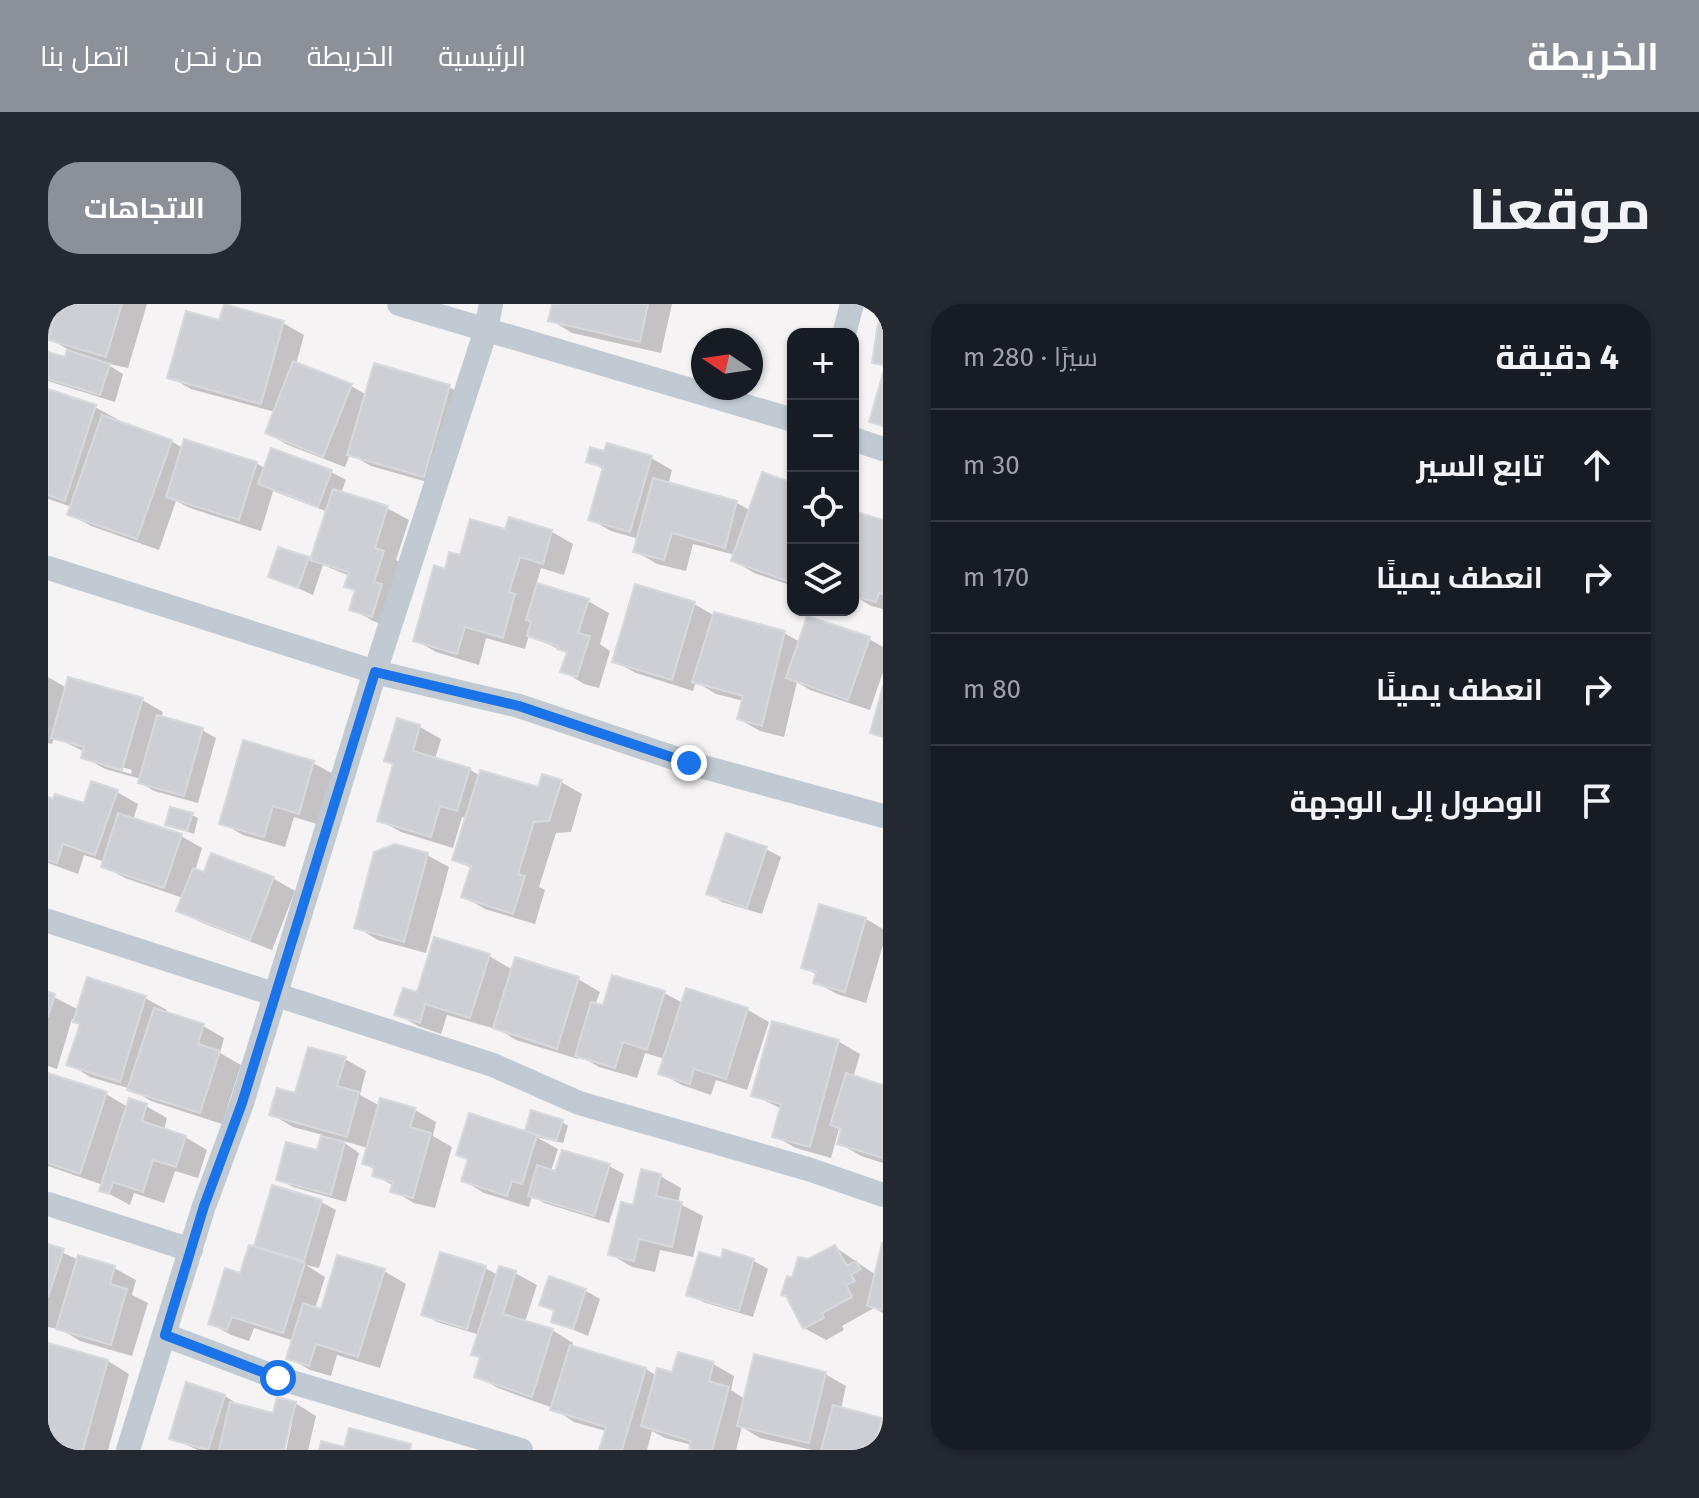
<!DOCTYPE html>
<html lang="ar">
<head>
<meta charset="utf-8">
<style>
	:root { --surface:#171b24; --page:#242831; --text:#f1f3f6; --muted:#9ea1a6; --line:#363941; --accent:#8c9099 }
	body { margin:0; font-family:"Fira Sans",Cairo,sans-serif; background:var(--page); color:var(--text); direction:rtl }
	.controls { position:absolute; right:24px; top:24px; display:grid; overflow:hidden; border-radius:16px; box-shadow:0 2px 6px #0004 }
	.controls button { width:72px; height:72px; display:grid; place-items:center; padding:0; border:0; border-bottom:2px solid var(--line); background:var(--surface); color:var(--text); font:40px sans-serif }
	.compass { position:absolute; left:643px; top:24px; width:72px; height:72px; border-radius:50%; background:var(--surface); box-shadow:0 2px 6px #0004; rotate:283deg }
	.stop { position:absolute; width:24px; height:24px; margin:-18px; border:6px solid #1a73e8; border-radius:50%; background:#fff }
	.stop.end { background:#1a73e8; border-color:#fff; box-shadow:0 2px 8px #0008 }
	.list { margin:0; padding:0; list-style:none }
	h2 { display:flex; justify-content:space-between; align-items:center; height:104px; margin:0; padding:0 32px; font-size:34px }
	h2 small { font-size:26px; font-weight:400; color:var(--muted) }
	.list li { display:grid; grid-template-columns:52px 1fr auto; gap:24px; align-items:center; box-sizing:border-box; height:112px; padding:0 32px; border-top:2px solid var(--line) }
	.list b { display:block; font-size:30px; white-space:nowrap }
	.list em { font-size:26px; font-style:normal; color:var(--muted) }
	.icon { flex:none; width:44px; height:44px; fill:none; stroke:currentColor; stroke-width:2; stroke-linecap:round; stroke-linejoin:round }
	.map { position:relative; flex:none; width:835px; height:1146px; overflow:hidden; direction:ltr; border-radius:32px }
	header { display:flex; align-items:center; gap:48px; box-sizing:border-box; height:112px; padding:0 40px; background:var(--accent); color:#fff }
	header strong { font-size:38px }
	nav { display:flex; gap:44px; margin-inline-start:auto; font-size:28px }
	.intro { display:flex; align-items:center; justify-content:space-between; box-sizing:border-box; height:192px; padding:0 48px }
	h1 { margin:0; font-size:56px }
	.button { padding:20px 36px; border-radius:32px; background:var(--accent); color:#fff; font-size:28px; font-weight:700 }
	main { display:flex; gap:48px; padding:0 48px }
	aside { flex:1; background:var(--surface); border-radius:32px; box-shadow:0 2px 6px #0004 }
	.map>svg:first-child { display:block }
</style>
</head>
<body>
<header>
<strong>الخريطة</strong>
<nav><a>الرئيسية</a><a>الخريطة</a><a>من نحن</a><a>اتصل بنا</a></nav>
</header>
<div class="intro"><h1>موقعنا</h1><a class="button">الاتجاهات</a></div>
<main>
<aside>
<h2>4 دقيقة<small>سيرًا · 280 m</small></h2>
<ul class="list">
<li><svg class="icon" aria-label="ahead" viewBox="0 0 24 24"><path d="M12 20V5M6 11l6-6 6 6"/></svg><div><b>تابع السير</b></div><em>30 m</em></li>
<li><svg class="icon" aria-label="right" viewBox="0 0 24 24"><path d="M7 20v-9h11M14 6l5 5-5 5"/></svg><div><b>انعطف يمينًا</b></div><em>170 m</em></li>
<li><svg class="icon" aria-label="right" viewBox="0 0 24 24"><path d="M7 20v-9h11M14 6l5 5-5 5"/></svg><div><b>انعطف يمينًا</b></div><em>80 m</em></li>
<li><svg class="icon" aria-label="arrive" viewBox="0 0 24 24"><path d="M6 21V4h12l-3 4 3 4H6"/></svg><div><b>الوصول إلى الوجهة</b></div></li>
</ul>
</aside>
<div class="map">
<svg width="835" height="1146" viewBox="0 0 835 1146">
	<rect width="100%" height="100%" fill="#f5f3f3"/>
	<!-- shadow -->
	<path fill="#0003" fill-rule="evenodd" d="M0,0H99L80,64L57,59L75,70L67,98L0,77V50L18,56L21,46L0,34Z
		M506,0H624L613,49L524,29L503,16Z
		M173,19H235L256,31L248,60L303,82L319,91L401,83L423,95L397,183L323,162L302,150L297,163L240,141L219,129L227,108L143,85L122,73Z
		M0,87L47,103L69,115L68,118L123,137L135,144L208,159L218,165L224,146L283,168L298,176L293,189L339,204L361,216L348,256L356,261L345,324L325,317L304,305L309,288L299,282L302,272L275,261L265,291L222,272L260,255L264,258L280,208L225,187L213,227L142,204L128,197L111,246L43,222L22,210L24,203L0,195Z
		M603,154L624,166L620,181L689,199L703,207L745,181V282L706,269L685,256L687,251L645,240L638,267L609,260L587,247L591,235L563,227L542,215L556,166L541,157Z
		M805,209L835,218V305L823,302L805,291Z
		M462,216L504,228L525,240L516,271L493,264L488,281L540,297L561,309L552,340L562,347L551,384L536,380L515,367L521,350L481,331L477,345L438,334L431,361L388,348L367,336L398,267L413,254L458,227Z
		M646,300L667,312L736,329L752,338L821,335L835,343V368L822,406L762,386L749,378L736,433L712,427L691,415L696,397L668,390L648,378L645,387L588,369L566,357Z
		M0,373L19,384L94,396L115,408L113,414L154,426L168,434L150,499L106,487L92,478L93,475L57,465L36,453L37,448L6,433L4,440L0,439ZM56,458L84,466L83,470L56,462Z
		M350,416L372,423L393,435L387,455L421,465L432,472L491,486L513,478L534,490L523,528L508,529L491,583L497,586L487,620L437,605L416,593L424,565L407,555L419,515L414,513L405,544L353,528L331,516L347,461Z
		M265,459L287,471L272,521L246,513L237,543L195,531L174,519Z
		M69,488L90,500L85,516L133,532L154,544L147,567L157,570L164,552L226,575L247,587L224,646L152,618L131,606L135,594L77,574L55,562L57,558L36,551L30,570L0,559V496L37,502Z
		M144,511L150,514L146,530L119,520Z
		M718,545L733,553L714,610L674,598L660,589Z
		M379,551L401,563L378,649L330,636L308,623Z
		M818,615L835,625V641L818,699L789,690L767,678L769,671L755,663Z
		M441,652L465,666L530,675L552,688L547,701L556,704L616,689L635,699L639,686L700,706L721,718L699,786L668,776L663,791L634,781L612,769L617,755L597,749L589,774L551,763L532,752L530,755L468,736L445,722L444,724L399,711L393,730L370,722L349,710L371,691Z
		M0,690L31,706L97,694L119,706L117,710L155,722L176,734L172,749L193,761L174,820L103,797L83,785L42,773L21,760L34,720L24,715L9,765L0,762Z
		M790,737L812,750L805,774L835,783V859L813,852L791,839L795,826L791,825L783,854L748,844L726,832L734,805L705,791Z
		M297,755L318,767L312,791L332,802L367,806L388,818L385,832L404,843L387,904L366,899L345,887L346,882L326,871L327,866L316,859L320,844L292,836L311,849L298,898L245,883L231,875L270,849L275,831L245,823L223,810Z
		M0,771L58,790L80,803L98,802L119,814L116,826L137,833L159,846L150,874L127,867L116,899L86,889L82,901L54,886L55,881L0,862Z
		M514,818L520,822L515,839L488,833L510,845L503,867L561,862L576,870L561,919L496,899L484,892L481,903L436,889L415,876L421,857L410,850L486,831L479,826Z
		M612,872L633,884L630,899L655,912L645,953L612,946L607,968L584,963L562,950Z
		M273,898L288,906L271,964L258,961L277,973L267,1005L274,1007L336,967L358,980L332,1064L289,1051L283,1072L262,1066L241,1054L246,1037L206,1024L201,1037L183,1031L162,1019L194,972L218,947L208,941Z
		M0,942L31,956L66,964L88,976L84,991L100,999L84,1052L32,1037L14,1026L0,1023Z
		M835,942V1009L826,1004L794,1022L796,1026L778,1036L756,1024L746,977L761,958L787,943L828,971Z
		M674,957H706L720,965L705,1013L655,998L640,990Z
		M437,964L450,971L467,969L489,981L477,1018L504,1026L525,1039L524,1044L598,1065L609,1072L626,1070L665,1060L686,1072L683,1086L697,1095L777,1070L798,1082L793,1105L835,1117V1146H827L834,1119H830L823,1146H764L712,1134L694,1123L688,1146H643L644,1141L617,1134L604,1127L599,1146H553L558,1127L526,1118L505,1104L450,1084L429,1072L434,1054L426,1050L432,1031L389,1018L375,1010Z
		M502,975L538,987L552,995L540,1032L505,1017L508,1009L493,1000Z
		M0,1048L60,1057L81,1070L60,1146H9L0,1144Z
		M177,1092L191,1101L226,1111L247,1099L268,1112L260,1146H238L244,1119H240L234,1146H150L123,1134Z"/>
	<!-- building -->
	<path fill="#cdcfd5" stroke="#d7d9de" stroke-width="2" d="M10,0H74L58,53L0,36Z
		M176,0L236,17L213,100L119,74L138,7L171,16Z
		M504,0H600L592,38L500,17Z
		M830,19H835V61L824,59Z
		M19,46L62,60L52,91L0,75V48L17,53Z
		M245,57L304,80L275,153L217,129Z
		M326,59L402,81L376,173L299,151Z
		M835,69V122L821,118Z
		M0,85L48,101L17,197L0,191Z
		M54,111L124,136L89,235L19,211Z
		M136,135L209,158L191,216L118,193Z
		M559,139L604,152L582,228L540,216L555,163L538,158L542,143L556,147Z
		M223,144L284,166L270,203L210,180Z
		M714,168L745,179V279L683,257Z
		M605,174L689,197L677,244L624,229L616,256L585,248Z
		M285,185L340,202L327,244L336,247L326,278L334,280L324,313L301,306L307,286L296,283L301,268L262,256Z
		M805,207L835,216V290L831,289L828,298L805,292Z
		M461,213L504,226L495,260L472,253L461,288L467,290L455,334L417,323L409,350L365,337L386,261L397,265L401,248L412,251L422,215L457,225Z
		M230,243L261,253L250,284L220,273Z
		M489,279L541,295L530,329L542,332L529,373L512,368L519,348L509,345L510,342L479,332L483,318L478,316Z
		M587,280L647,298L624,376L564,358Z
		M666,308L737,327L714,422L689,415L695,392L644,378Z
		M759,312L822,333L800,396L738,374Z
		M20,373L95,394L74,466L33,454L36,443L3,434Z
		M835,382V433L822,429Z
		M109,411L155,424L136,492L90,479Z
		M349,414L372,421L365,447L422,464L409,507L392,502L383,533L329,517L345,460L336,457Z
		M195,436L266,457L251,510L225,502L216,533L171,520Z
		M432,466L490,483L494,470L514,476L501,517L486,518L470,570L477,572L465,610L413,593L423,562L404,556Z
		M43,477L70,486L47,551L15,540L9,559L0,556V493L5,495L7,490L36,499Z
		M122,503L145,509L139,527L117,521Z
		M70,509L134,530L116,584L53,563Z
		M678,529L719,543L699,604L658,590Z
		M347,540L380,549L356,638L306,624L326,548Z
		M163,549L226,573L202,636L128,607L145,564L156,568Z
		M771,600L818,614L797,688L765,679L768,668L753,664Z
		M386,633L442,650L422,714L377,700L372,719L346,711L355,684L369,688Z
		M467,653L531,673L509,745L445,724Z
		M564,671L617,687L599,746L575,738L567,764L527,752L543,698L555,701Z
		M39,673L98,692L72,778L18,761L32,720L25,718Z
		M638,684L700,704L678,775L646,765L642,780L610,770Z
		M0,688L7,690L0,713Z
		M106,704L156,720L150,740L172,747L152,809L79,786Z
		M724,717L791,736L762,843L724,833L733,800L703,792Z
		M260,743L298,753L289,782L311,788L299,833L221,811L229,784L247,789Z
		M0,769L59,788L32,870L0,859Z
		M798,769L835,781V854L789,840L793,825L782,821Z
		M81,794L99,800L94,817L138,832L128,863L105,856L95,888L65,878L61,890L51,887Z
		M332,794L368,804L362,823L383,829L365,894L342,888L345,878L324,872L326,863L314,860Z
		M483,806L515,816L508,837L477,827Z
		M421,809L489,831L474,880L464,877L459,892L413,877L420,855L408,851Z
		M273,832L297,838L283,891L228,876L238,838L269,846Z
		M514,846L562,860L546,912L480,892L489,861L507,867Z
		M593,865L613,870L608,892L634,898L624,943L591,935L586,957L560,951L573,898L585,901Z
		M224,881L274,896L256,957L206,942Z
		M834,939H835V1006L819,1002Z
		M0,940L16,945L0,993Z
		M201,941L257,959L235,1029L184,1013L179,1026L160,1020L177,964L192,969Z
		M787,941L799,962L808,957L813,965L803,971L807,977L798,981L804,993L774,1009L776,1014L755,1025L738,992L733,991L739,972L744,974L750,953L760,955Z
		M675,945L706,955L691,1007L638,991L651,948L673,954Z
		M392,948L438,962L419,1025L373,1011Z
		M30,951L67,962L62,980L79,985L63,1041L8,1025Z
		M289,951L337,965L310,1053L268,1040L261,1062L238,1055L255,999L273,1005Z
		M451,962L468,967L455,1010L505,1025L484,1093L426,1073L432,1053L423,1051Z
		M501,972L538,985L525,1025L503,1018L506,1006L491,1001Z
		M0,1039L60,1056L35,1146H25L0,1139Z
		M522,1041L598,1064L574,1146H551L558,1123L502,1106Z
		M630,1048L666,1058L661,1077L681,1083L664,1146H641L643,1137L593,1122L609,1064L624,1068Z
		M706,1050L778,1068L761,1139L689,1122Z
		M138,1078L177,1091L160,1146L121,1135Z
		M229,1093L248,1098L236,1146H171L182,1098L225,1109Z
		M785,1101L834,1114L825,1146H773Z
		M301,1124L363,1140L362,1146H271L273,1137L296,1143Z"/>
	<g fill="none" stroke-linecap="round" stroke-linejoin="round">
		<!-- minor -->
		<path stroke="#c1cad2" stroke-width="24" d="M351,0L745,116
			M796,30L804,0
			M805,135L835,145
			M0,264L327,368L471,402L641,459L835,512
			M0,617L445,761L531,799L760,865L835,891
			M0,900L143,946
			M117,1031L230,1074L473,1146
			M80,1146L156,902L194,799L327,368L438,26L443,0"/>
	</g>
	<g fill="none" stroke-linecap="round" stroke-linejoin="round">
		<!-- route -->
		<path stroke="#1a73e8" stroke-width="10" d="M230,1074L117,1031L156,902L194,799L327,368L471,402L641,459"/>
	</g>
</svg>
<div class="controls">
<button>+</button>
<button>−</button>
<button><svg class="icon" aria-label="locate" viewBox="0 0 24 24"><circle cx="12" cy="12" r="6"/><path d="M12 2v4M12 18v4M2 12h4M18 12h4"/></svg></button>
<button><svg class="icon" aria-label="layers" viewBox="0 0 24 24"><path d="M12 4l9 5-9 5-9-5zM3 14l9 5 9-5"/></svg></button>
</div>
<svg class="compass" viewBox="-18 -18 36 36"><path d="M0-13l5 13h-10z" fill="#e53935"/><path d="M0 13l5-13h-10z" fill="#9ea1a6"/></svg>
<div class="stop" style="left:230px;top:1074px"></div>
<div class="stop end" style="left:641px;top:459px"></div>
</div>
</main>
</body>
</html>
